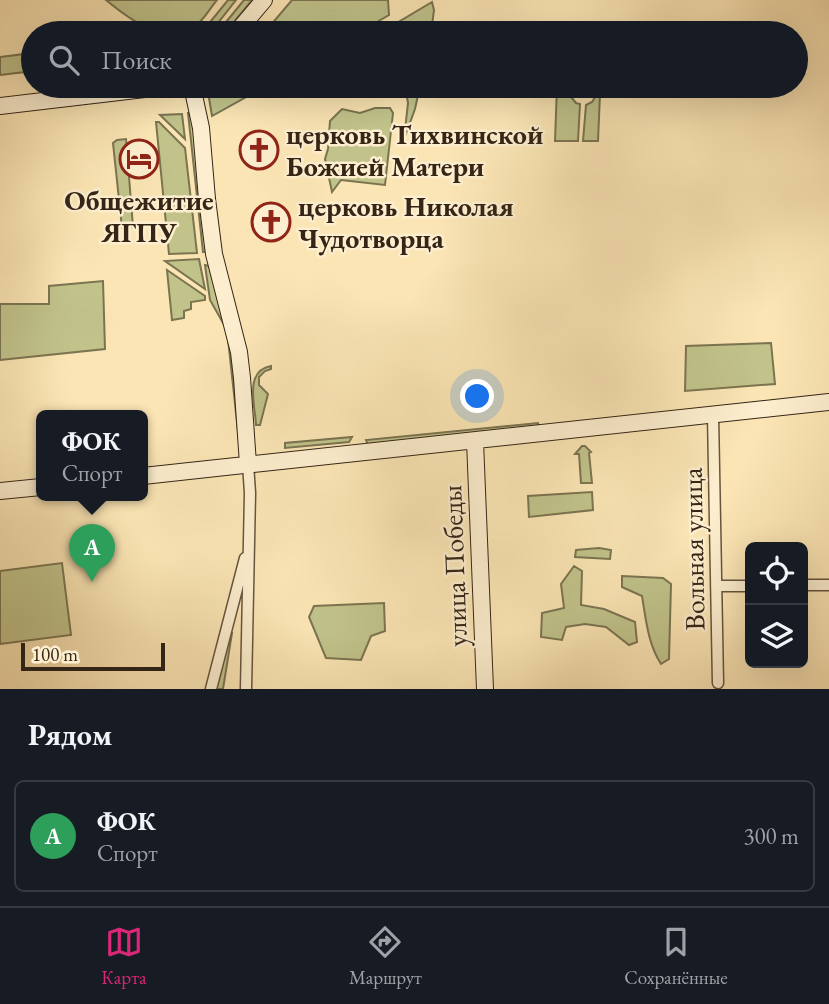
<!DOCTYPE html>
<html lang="ru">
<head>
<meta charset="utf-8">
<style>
	:root { --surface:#171b24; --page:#242831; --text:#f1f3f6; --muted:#9ea1a6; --line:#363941; --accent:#db2777 }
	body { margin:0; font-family:"EB Garamond",serif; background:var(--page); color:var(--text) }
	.controls { position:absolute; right:21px; bottom:21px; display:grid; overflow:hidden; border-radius:10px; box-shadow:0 7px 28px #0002 }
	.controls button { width:63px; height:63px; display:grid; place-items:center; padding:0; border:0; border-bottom:2px solid var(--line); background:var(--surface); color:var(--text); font:35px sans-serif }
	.scale { position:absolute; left:21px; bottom:18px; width:144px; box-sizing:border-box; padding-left:7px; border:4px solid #352517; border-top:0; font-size:19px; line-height:24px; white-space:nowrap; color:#352517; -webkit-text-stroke:5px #fceece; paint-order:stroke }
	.you { position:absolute; left:478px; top:397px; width:24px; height:24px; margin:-18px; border:5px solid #fff; border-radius:50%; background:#1a73e8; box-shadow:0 0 0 10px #1a73e833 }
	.badge { display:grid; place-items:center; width:46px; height:46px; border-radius:50%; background:var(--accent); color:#fff; font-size:23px; font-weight:700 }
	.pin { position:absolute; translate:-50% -58px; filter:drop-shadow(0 2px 4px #0008) }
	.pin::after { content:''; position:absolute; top:37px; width:24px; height:21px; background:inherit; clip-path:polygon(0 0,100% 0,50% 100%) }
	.popup { position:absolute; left:36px; top:410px; width:112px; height:91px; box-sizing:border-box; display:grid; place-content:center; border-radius:10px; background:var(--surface); filter:drop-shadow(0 2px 5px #0005); font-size:23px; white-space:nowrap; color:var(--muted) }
	.popup b { font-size:26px; color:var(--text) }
	.popup::after { content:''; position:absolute; left:50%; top:100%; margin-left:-14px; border:14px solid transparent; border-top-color:var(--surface) }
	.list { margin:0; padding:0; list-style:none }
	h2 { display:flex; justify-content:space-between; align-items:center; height:91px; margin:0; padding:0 28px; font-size:30px }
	h2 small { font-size:23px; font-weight:400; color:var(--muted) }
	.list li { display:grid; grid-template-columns:46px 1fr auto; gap:21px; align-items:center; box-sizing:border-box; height:112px; margin:0 14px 14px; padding:0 14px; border:2px solid var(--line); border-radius:10px }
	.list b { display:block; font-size:26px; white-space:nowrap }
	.list p { margin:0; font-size:23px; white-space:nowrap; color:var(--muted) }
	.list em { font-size:23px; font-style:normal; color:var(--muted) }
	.icon { flex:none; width:38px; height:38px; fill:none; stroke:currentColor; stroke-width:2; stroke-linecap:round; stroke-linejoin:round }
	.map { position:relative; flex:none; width:829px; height:689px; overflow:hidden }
	.search { position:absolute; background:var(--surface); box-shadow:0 7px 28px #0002; left:21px; right:21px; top:21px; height:77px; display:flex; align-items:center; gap:18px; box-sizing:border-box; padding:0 24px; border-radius:38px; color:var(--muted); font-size:26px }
	.sheet { height:217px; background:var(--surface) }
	nav { display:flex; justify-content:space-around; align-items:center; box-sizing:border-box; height:98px; border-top:2px solid var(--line); background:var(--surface); font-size:19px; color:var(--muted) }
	nav a { display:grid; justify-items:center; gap:4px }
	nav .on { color:var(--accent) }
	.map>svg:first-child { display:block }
</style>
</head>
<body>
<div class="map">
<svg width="829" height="689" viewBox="0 0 829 689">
	<rect width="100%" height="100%" fill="#fbe5b4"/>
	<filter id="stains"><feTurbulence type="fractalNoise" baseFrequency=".00286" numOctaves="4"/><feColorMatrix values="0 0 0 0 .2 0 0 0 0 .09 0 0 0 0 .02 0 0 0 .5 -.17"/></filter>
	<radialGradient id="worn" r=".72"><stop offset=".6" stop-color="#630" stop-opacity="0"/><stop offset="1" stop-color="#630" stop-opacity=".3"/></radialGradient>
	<!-- green -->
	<path fill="#c1c38b" stroke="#7b7451" stroke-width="2" d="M106,0H217C210,8 204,20 195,26C165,47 129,19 106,0Z
		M228,0H236L210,33H203L202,32Z
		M244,0H252L225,33H217Z
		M292,0H388L389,15L358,33H264Z
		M432,2L434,10L431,33H380Z
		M33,53V71L0,75V57Z
		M220,86H266L212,116L209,98Z
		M292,86H332L328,96L285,91Z
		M405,86H420L415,109L404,139L408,103Z
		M557,86H571V97L576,103L580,104L578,141H555Z
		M597,94H600L598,141H583L586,105L592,102Z
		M375,108H390L393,113L385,185L341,180L332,192L325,159L328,149L330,121L342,109L360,113Z
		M188,113H192L209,251L203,252Z
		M182,114L185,139L160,115Z
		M156,122H159L185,148L197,253L169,254Z
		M126,139L133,227L122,228L113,143L117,140Z
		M199,259L205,289L165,261Z
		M205,265L209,266L233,348L239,441L227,330L210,300Z
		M167,270L205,296V300L191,302V309L184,311V318L172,320Z
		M103,281L105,349L0,360V304H49V286Z
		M771,343L775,384L685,391L686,346Z
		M271,366V369L265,371L259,377V385L268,394L260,425H256C255,404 244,371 271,366Z
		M538,423L539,429L368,445L366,440Z
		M352,437L349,442L285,448V443Z
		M582,446H585L591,452L589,453L592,483H581L579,454H575Z
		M592,492L593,510L529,517L528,496Z
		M599,548L611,550L610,559L575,557L576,550Z
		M62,563L71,635L0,644V571Z
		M574,566L582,571L581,605L604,609L635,622L637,642L629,645L606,627L585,624L566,627L562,640L541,637L542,613L564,608L561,584Z
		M622,576L663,578L671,584L669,659L661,664C648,644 646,620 642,596L622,587Z
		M384,603L385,631L371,636L361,660L326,658L309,617L314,606Z
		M227,633H232L223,689H212Z"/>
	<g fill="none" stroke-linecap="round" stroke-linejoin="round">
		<defs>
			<path id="street" d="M713,415L718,683
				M803,585H829
				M716,586H750
				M211,689L245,558
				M246,689L250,493L248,464"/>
			<path id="secondary" d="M236,33L264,0
				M192,86L201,128L207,199L214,254L239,352L242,378L248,464
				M0,106L170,86
				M475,441L485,689
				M143,476L829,402
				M0,491L41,487"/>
		</defs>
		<!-- street casing -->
		<use href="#street" stroke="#66553e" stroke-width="13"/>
		<!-- secondary casing -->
		<use href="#secondary" stroke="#352517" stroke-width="18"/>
		<!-- street -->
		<use href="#street" stroke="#fceece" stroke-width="10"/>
		<!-- secondary -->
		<use href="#secondary" stroke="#fceece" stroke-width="16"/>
	</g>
	<!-- icons -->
	<defs>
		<symbol id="church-ring" viewBox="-11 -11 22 22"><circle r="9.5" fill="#fceece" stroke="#8f2418" stroke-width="1.5"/><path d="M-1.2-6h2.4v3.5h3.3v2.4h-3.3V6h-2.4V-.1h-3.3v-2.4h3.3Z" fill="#8f2418"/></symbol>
		<symbol id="hotel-ring" viewBox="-11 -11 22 22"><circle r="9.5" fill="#fceece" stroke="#8f2418" stroke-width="1.5"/><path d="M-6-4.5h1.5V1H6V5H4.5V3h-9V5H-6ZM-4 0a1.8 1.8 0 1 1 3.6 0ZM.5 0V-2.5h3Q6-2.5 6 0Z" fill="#8f2418"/></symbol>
	</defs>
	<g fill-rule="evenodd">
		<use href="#church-ring" x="237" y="128" width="44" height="44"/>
		<use href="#hotel-ring" x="117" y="137" width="44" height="44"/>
		<use href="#church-ring" x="249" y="200" width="44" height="44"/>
	</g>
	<g text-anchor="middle" stroke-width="5" stroke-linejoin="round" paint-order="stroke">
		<!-- poi labels -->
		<g font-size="28" font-weight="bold" fill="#352517" stroke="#fceece" text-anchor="start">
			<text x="286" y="144">церковь Тихвинской<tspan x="286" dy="32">Божией Матери</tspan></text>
			<text x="139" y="210" text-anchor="middle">Общежитие<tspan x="139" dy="32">ЯГПУ</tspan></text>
			<text x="298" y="216">церковь Николая<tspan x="298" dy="32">Чудотворца</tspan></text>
		</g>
		<!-- street labels -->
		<g font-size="28" fill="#352517" stroke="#fceece">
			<text transform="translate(693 549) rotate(-91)" y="10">Вольная улица</text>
			<text transform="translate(454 566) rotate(-92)" y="10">улица Победы</text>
		</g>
	</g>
	<rect width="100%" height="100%" filter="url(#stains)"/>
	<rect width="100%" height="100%" fill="url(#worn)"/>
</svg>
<div class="controls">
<button><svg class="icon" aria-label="locate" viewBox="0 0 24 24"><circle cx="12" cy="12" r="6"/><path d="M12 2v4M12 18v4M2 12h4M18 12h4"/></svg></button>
<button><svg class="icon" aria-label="layers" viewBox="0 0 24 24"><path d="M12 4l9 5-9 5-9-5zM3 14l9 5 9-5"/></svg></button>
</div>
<div class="scale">100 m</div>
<div class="you"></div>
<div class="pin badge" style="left:92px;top:582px;background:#2e9e5b">A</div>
<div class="popup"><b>ФОК</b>Спорт</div>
<div class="search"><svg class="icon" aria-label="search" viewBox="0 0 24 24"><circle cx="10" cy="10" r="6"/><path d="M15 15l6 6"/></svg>Поиск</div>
</div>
<section class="sheet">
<h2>Рядом<small></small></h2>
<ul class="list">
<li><span class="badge" style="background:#2e9e5b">A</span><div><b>ФОК</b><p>Спорт</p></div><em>300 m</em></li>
</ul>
</section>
<nav>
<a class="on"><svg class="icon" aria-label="map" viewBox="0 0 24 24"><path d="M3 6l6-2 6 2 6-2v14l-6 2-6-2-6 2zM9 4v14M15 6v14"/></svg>Карта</a>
<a><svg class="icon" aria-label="directions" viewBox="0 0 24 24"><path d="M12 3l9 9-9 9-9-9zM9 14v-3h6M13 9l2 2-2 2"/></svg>Маршрут</a>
<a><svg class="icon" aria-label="saved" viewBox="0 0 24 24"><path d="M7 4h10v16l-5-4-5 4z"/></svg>Сохранённые</a>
</nav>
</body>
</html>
